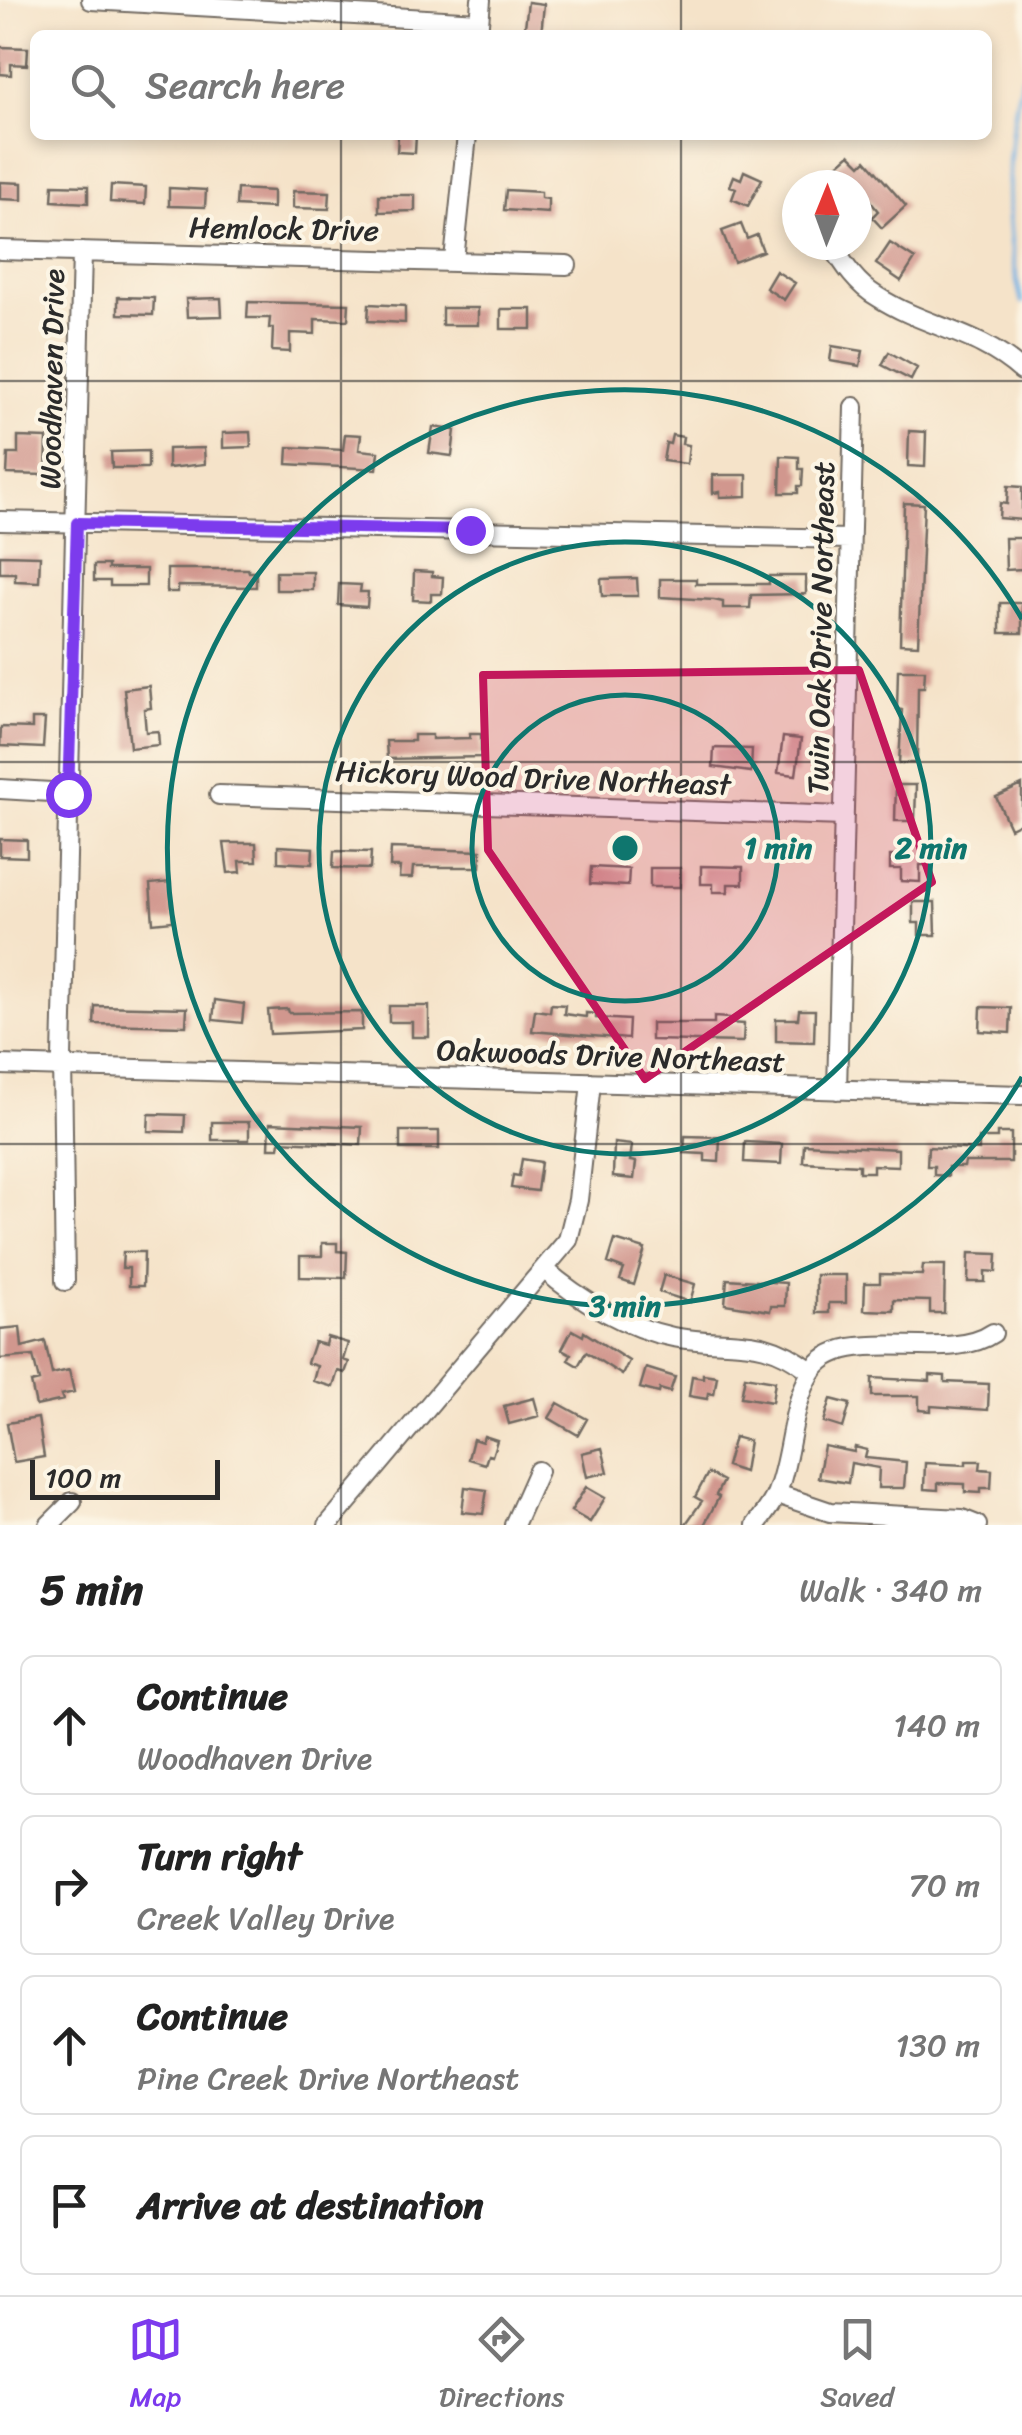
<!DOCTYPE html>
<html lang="en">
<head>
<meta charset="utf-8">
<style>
	:root { --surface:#fff; --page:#f2f2f2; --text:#222; --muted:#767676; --line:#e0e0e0; --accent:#7c3aed }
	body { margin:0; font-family:Sriracha,sans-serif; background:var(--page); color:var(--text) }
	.compass { position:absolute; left:782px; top:170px; width:90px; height:90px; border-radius:50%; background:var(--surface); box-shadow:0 5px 15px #0003; rotate:1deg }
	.scale { position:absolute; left:30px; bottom:25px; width:190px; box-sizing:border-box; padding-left:10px; border:5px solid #2b2b2b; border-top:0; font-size:28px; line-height:35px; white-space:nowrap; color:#2b2b2b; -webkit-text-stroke:8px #fcf5e5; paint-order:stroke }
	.stop { position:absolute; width:30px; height:30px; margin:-22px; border:8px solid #7c3aed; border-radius:50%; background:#fff }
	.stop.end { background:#7c3aed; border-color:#fff; box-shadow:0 2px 10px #0008 }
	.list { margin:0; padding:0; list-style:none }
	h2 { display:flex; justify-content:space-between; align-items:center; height:130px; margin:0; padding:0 40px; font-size:42px }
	h2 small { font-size:32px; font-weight:400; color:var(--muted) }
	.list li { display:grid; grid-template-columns:65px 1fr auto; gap:30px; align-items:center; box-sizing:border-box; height:140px; margin:0 20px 20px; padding:0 20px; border:2px solid var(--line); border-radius:15px }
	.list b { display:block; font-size:38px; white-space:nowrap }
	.list p { margin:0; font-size:32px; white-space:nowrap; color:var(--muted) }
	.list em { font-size:32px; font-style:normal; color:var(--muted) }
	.icon { flex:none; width:55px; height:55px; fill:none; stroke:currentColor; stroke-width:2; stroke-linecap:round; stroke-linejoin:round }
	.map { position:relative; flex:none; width:1022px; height:1525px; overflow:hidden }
	.search { position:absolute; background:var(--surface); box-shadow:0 5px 15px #0003; left:30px; right:30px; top:30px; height:110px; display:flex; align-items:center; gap:25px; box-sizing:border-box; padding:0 35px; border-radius:15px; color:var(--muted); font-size:38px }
	.sheet { height:770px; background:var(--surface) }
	nav { display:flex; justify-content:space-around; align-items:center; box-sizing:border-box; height:140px; border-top:2px solid var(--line); background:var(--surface); font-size:28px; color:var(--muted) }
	nav a { display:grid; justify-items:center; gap:5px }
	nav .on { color:var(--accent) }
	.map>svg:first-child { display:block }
</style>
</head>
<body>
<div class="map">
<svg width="1022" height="1525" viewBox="0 0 1022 1525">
	<rect width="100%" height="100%" fill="#fcf5e5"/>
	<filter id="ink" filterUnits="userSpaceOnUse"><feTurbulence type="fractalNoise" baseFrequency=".01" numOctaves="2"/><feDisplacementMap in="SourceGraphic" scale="20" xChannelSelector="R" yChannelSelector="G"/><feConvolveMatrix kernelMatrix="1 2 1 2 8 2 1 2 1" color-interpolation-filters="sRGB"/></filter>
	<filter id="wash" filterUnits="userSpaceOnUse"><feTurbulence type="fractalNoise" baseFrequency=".0048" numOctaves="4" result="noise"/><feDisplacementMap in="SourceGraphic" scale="40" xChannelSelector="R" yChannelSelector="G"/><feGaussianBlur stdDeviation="2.25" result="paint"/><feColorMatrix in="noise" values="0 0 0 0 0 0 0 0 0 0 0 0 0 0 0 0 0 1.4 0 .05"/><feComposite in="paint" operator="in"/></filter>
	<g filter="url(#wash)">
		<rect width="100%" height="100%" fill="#f5e3c9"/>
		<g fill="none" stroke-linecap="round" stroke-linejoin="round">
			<!-- stream -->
			<path stroke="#72b2e5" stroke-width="4" d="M1022,77C1005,149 1003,230 1022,302"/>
		</g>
		<g id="blocks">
			<!-- building -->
			<path fill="#d1978e" d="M528,2L544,4L541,35H524Z
				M0,47L28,48L27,65L11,64V75L0,74Z
				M398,135H416L415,153L397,152Z
				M850,154L861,165L866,160L906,206L882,228L872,217L878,211L857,185H850L834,168Z
				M744,171L762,179L748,206L732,199L736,188L730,186L734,176L741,179Z
				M0,182L22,183V200L0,199Z
				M53,185L88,186V203L52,201Z
				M111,185L146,187L145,204L110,202Z
				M169,188L206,190L205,207L169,206Z
				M237,189L273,191V208L236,206Z
				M506,190L541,192V198L548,199V213L504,210Z
				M293,191L330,192L329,209L293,208Z
				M379,195H415V211L379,212Z
				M741,224L747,239L757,235L763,251L734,262L722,231Z
				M890,243L915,259L901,281L876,264Z
				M776,271L795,283L784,300L766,288Z
				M118,297L154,298L153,315L118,314Z
				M221,298L222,316L187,317L186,299Z
				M248,302L349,304L348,320L315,319V334L290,333V352L272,351L273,328H269L270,318H247Z
				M369,304L405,306V323L368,321Z
				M442,308H478V325H442Z
				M501,309H532V329H501Z
				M832,346L863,351L860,366L830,361Z
				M889,352L917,368L911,380L882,365Z
				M433,427L455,430L452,456L429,453Z
				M909,431L926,432L925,467L908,466Z
				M250,432L251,447L223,448V433Z
				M345,434L361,435L359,450L379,452L377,469L287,464L288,447L343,450Z
				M672,435L683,437L682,444L689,445L687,464L663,461L666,443L670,444Z
				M18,437L47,438L46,475L7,474L8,454H18Z
				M204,448L205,464L168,468V449Z
				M148,451V468H112L111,452Z
				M781,456L799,457V469H803L802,486H798V493H780Z
				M713,475H747V496L720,497V492L713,493Z
				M1008,486L1022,487V520L999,518L1000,503L1007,504Z
				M904,503L924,504L918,645L900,644Z
				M1005,538H1022V569L1006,570Z
				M0,555L40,556L39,582L15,581V573H0Z
				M94,565H108V569H146V586H110V581H94Z
				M167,569H248L249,572H256V587L178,586V592H167Z
				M414,571L432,572V576L443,577L442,594H431V601L413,600Z
				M276,572H313V590H276Z
				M769,576H806V594L751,595L750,608H723V602L714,600L660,597V579H696V584H769Z
				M637,578L638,596H602L601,579Z
				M339,584L361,585L360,592H368L367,607L338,605Z
				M1000,603H1022V633H1000Z
				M898,670H925L924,687H918L917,763H899L902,710L897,709Z
				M149,686L151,708L144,709L146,732L158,731L159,745L130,748L124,689Z
				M32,719H45L43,748L0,746L1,727L32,728Z
				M470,734H481V757L387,759L386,741H414V735H432V739L470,738Z
				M783,737L801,739L796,775L778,773Z
				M714,748L752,749L751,772L713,767Z
				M896,785H916L915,821H895Z
				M1022,785V822L1010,828L996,797Z
				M0,839L27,840V857L0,856Z
				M912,842L928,843L927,865H920V882L901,881V869H890V856H902V845H912Z
				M224,843H256L257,861H240L241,872L228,873Z
				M278,846L313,848L312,864L278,862Z
				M391,848L481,851L480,867H413L412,878H399L400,867H390Z
				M334,851L371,852L370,869L333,868Z
				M701,866L743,867V884H728V892H713V884H701Z
				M591,867L629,869L628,886L590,884Z
				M650,868H680V887H650Z
				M170,882L173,921L153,923L150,884Z
				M913,902H935L936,935H919V923H913Z
				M215,1000L244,1004L242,1023L213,1020Z
				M551,1004L565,1005L564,1014L586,1017V1013L596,1014V1018L629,1020L628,1039L532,1031L535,1010L550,1012Z
				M95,1006L187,1008L186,1026L94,1024Z
				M389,1006H429V1037H412V1022H389Z
				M981,1007L1011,1008L1010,1033L980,1031Z
				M288,1009L289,1013L362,1012V1030L270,1034L268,1010Z
				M799,1010H815L814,1042L776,1041V1019H798Z
				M714,1017L729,1018V1023L744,1024L743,1042L651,1040V1023H714Z
				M149,1114L185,1115L184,1132L148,1131Z
				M212,1122H249V1140H212Z
				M270,1123L362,1127L361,1145L280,1141L279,1148H269Z
				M400,1131H439V1149H400Z
				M997,1133H1011V1162H965L964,1167H948V1176L934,1175V1166H927L928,1147L979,1150V1138H997Z
				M685,1136L720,1137L719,1162L705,1161V1154L684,1153Z
				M745,1142L782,1144L781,1164L744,1162Z
				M614,1143L632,1145L630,1161L636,1162L634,1179L613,1177Z
				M804,1144L898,1149V1166L873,1165V1172H859V1165L803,1162Z
				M522,1159L541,1162L537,1191L511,1188L513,1175L519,1176Z
				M615,1240L645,1249L634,1285L620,1280L624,1269L608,1263Z
				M322,1243H337V1251L347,1252L346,1278L300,1277V1256H322Z
				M123,1252H144L143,1286H129V1268H122Z
				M969,1253L997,1254L996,1272L985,1271V1282H968Z
				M923,1265H945L944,1313H930V1301L894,1300V1311L864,1310L865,1283H880V1274L922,1275Z
				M664,1275L695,1284L690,1302L659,1292Z
				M816,1275H846V1303H829V1313H816Z
				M727,1279L786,1283L785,1306H771L770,1311L725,1304Z
				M20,1327L22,1347L45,1341L52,1374L69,1370L74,1392L61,1395L63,1400L36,1406L31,1383L39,1381L33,1356L0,1359V1329Z
				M572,1330L583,1336L584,1332L629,1361L622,1375L586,1352L578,1366L568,1360L571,1354L562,1349Z
				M327,1337L348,1343L343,1360L349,1362L345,1373L338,1371L333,1387L313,1381L317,1366L307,1363L314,1342L325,1345Z
				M646,1368L675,1377L670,1392L660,1389L659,1393L640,1388Z
				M703,1374L717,1376L714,1394L708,1393L707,1399L689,1396L692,1376L703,1378Z
				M930,1375L945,1376V1382L989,1384L988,1410L931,1406V1411L919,1410V1396H872V1378L930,1381Z
				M745,1376L775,1381L772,1402L741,1397Z
				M534,1398L539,1416L509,1424L504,1406Z
				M831,1399L850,1404L843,1428L824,1422Z
				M558,1403L587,1419L578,1435L549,1418Z
				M38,1418L44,1457L14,1462L7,1423Z
				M484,1436L497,1440L492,1456L488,1455L485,1464L468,1459L473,1439L482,1442Z
				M734,1437L749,1441L744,1472L726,1466Z
				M824,1446L854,1452L855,1447L867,1450L865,1458L906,1462L904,1488H878L879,1468L851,1463L848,1483L818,1478Z
				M602,1448L608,1472L587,1477L582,1453Z
				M966,1461H981L980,1469L992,1470L991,1488H981V1493L965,1492V1484L938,1483V1490L924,1489L925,1463L966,1465Z
				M708,1473L723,1481L716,1495L719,1497L704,1525H685L702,1501L695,1497Z
				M465,1487L487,1490L483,1514L462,1512Z
				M586,1487L605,1498L590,1522L571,1511Z"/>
		</g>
	</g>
	<g filter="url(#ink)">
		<use href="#blocks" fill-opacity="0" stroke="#726b62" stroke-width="2.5"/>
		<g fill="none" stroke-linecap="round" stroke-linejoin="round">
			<defs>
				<path id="minor" d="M91,0L479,22
					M478,35L481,0
					M832,245C844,265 857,285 878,297C926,328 978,331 1022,371
					M0,250L567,265
					M454,260L467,135
					M0,521L850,539
					M0,789L68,793
					M219,795L844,816
					M0,1065L1022,1095
					M837,1090L854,407
					M544,1269C579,1300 627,1328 673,1337C731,1348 759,1331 811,1371
					M65,1281L62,1058L82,252
					M777,1494L830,1512L962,1519L977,1525
					M49,1525L72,1502
					M328,1525L568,1240L578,1200L591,1083
					M514,1525L538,1471
					M756,1525C763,1515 773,1504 777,1492C792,1455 790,1408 811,1373C842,1320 946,1366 993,1333"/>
			</defs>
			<!-- minor casing -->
			<use href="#minor" stroke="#726b62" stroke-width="22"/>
			<!-- minor -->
			<use href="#minor" stroke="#fff" stroke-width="18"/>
		</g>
	</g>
	<g fill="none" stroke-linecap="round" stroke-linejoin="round" filter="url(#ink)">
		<!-- route -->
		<path stroke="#7c3aed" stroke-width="12" d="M68,794L77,523L470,530"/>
	</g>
	<!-- marked area -->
	<path fill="#c2185b" fill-opacity="0.2" stroke="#c2185b" stroke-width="8" stroke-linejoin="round" d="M859,670L932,882L645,1079L488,850L483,675Z"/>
	<!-- grid -->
	<path fill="none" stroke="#2b2b2b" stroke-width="2.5" stroke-opacity="0.55" d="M341,0V35M681,0V35M341,135V1525M681,135V1525M0,381H1022M0,762H1022M0,1144H1022"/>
	<!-- distance rings -->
	<g fill="none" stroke="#0f766e" stroke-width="5">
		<circle cx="625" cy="848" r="153"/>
		<circle cx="625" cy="848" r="306"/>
		<path d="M1022 1077A458 458 0 1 1 1022 619"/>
	</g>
	<g text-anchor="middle" stroke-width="8" stroke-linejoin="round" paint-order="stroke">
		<!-- street labels -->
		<g font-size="30" fill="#2b2b2b" stroke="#fcf5e5">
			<text transform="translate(284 229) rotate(1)" y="10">Hemlock Drive</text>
			<text transform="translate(52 379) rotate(-89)" y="10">Woodhaven Drive</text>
			<text transform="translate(821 628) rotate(-89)" y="10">Twin Oak Drive Northeast</text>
			<text transform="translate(533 778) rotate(2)" y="10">Hickory Wood Drive Northeast</text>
			<text transform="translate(611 1056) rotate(2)" y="10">Oakwoods Drive Northeast</text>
		</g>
	</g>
	<circle cx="625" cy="848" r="15" fill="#0f766e" stroke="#fcf5e5" stroke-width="5"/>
	<g font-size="30" text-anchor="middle" font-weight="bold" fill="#0f766e" stroke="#fcf5e5" stroke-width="8" stroke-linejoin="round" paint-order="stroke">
		<text x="778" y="858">1 min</text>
		<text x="931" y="858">2 min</text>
		<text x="625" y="1316">3 min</text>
	</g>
</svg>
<svg class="compass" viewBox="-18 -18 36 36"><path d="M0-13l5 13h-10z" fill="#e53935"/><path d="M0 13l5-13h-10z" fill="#767676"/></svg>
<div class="scale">100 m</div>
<div class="stop" style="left:68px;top:794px"></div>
<div class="stop end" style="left:470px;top:530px"></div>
<div class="search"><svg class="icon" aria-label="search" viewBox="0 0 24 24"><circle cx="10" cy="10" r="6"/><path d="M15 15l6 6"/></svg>Search here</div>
</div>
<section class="sheet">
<h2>5 min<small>Walk · 340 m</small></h2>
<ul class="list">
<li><svg class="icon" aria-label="ahead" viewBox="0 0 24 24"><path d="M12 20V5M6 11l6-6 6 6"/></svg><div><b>Continue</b><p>Woodhaven Drive</p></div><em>140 m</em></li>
<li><svg class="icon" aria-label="right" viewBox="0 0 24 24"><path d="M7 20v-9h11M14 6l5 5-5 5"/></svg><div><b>Turn right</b><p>Creek Valley Drive</p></div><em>70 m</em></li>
<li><svg class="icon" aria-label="ahead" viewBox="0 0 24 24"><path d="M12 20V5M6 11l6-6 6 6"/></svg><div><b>Continue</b><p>Pine Creek Drive Northeast</p></div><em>130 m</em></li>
<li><svg class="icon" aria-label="arrive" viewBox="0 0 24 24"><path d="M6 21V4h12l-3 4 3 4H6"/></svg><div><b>Arrive at destination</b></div></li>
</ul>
</section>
<nav>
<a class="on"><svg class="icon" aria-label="map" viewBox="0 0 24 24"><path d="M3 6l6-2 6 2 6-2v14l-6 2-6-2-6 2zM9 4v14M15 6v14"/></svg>Map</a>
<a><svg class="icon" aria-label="directions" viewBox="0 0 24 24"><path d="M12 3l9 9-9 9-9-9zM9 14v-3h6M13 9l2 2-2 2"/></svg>Directions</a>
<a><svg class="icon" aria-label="saved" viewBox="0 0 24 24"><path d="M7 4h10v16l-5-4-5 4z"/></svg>Saved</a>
</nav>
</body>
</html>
